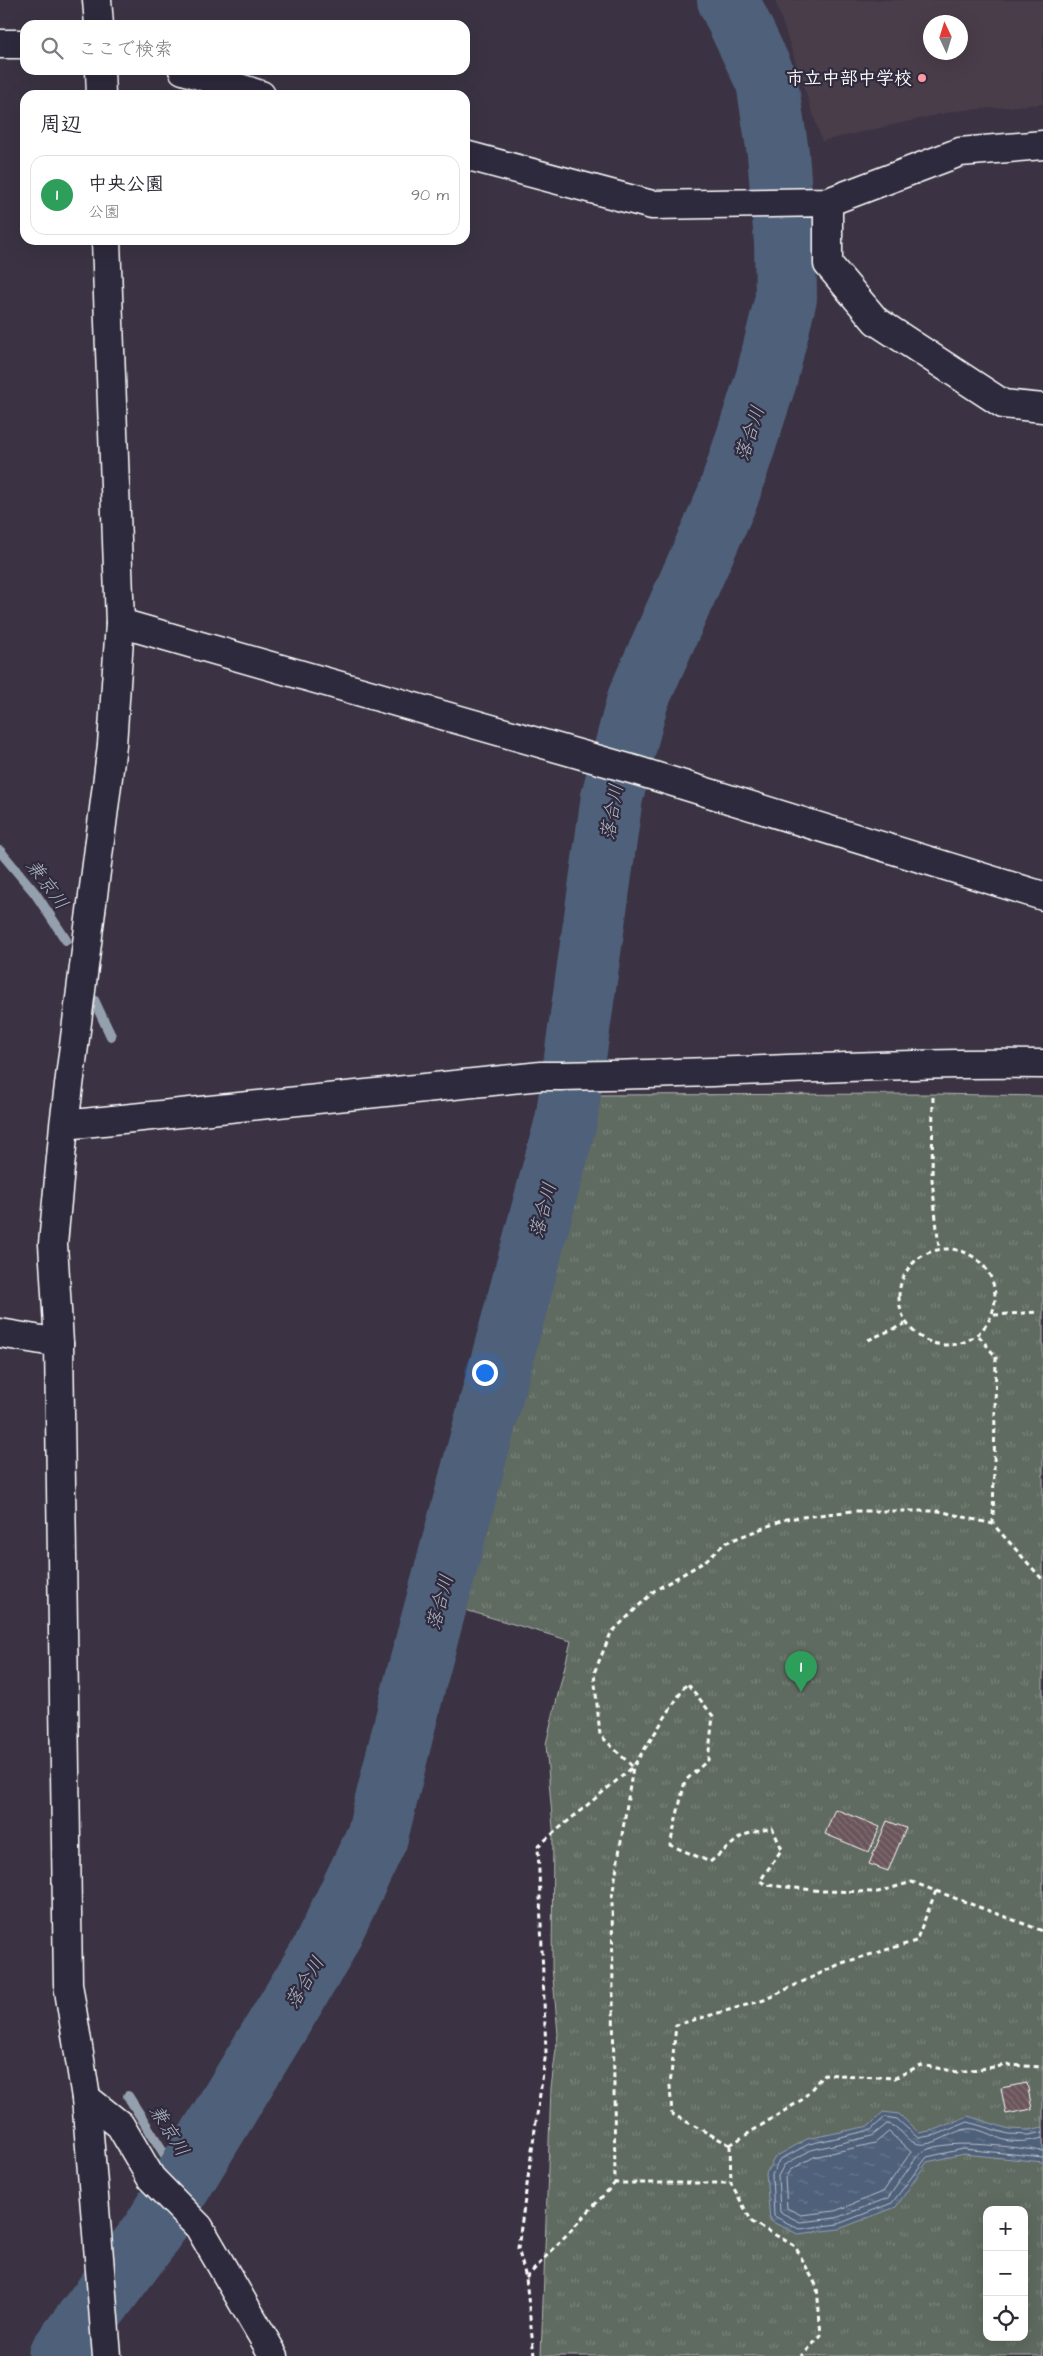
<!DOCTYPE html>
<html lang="ja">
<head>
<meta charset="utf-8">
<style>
	:root { --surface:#fff; --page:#f7f7f7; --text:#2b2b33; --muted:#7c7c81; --line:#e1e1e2; --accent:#0f766e }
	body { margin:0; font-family:"Architects Daughter","Klee One",sans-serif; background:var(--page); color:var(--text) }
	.controls { position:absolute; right:15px; bottom:15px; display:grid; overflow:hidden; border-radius:10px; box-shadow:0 5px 20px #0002 }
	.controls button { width:45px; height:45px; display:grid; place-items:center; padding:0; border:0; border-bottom:1px solid var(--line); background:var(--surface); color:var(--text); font:25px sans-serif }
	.compass { position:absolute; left:923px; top:15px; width:45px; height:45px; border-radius:50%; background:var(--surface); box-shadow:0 5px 20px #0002; rotate:356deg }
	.you { position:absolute; left:484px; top:1372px; width:18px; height:18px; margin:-12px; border:4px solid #fff; border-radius:50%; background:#1a73e8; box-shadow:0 0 0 8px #1a73e833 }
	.badge { display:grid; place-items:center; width:32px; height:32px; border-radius:50%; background:var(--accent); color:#fff; font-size:16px; font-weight:700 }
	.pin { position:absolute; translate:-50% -41px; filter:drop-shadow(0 1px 2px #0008) }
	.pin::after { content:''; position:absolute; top:26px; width:18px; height:15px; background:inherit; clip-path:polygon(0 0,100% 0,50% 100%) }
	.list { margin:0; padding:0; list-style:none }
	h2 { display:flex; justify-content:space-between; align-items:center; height:65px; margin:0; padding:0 20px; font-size:21px }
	h2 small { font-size:16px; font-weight:400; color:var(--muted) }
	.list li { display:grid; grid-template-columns:32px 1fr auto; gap:15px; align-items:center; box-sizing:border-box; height:80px; margin:0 10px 10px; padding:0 10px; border:1px solid var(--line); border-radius:15px }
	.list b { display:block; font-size:19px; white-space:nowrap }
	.list p { margin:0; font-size:16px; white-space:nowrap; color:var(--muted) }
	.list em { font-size:16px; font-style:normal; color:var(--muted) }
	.icon { flex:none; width:28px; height:28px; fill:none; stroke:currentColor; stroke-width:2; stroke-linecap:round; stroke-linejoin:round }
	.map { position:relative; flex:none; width:1043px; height:2356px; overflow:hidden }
	.search { position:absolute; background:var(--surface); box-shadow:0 5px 20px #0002; left:20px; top:20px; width:450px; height:55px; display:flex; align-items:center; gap:12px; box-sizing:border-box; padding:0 18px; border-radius:15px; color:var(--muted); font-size:19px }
	.panel { position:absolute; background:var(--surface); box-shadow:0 5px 20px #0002; left:20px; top:90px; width:450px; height:155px; border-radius:15px }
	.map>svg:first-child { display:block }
</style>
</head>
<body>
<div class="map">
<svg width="1043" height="2356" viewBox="0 0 1043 2356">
	<defs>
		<pattern id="park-tufts" width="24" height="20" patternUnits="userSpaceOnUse" patternTransform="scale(1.25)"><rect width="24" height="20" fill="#5f6b60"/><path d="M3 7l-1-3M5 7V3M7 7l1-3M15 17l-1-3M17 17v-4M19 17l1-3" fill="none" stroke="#778178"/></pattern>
		<pattern id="water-ripples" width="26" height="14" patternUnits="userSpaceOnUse" patternTransform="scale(1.25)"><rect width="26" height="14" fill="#4f617a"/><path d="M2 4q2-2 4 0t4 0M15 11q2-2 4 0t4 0" fill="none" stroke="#69798e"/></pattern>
		<pattern id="building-back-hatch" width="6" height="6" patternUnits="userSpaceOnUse" patternTransform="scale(1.25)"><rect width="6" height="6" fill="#6b555b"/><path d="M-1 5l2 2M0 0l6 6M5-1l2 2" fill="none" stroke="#816e74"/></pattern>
	</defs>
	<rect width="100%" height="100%" fill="#3b3343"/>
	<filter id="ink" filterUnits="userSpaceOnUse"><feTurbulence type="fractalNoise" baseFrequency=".02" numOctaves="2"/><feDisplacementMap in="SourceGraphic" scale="10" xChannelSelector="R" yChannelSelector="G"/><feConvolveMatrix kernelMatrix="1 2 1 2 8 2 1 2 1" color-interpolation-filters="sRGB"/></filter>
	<g filter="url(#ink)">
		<!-- built -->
		<path fill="#493d4a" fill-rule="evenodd" d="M775,0H1043V104L954,111L822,141ZM930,22H960V52H930Z"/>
		<!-- park -->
		<path fill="url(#park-tufts)" stroke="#afb5b0" fill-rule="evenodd" d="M933,1094L1043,1096V2356H541L551,2088L558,2034L552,1967L553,1828L546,1744L571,1641L462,1609L448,1572L543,1203L586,1095ZM987,2210H1024V2337H987Z"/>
		<!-- water -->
		<path fill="url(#water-ripples)" stroke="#95a0af" d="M883,2112L899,2114L919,2133L934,2130L968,2116L1009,2129L1028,2130L1043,2127V2162L963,2154L927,2162L896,2207L839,2229L798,2234L770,2221L766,2173L775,2157L807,2139L869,2126Z"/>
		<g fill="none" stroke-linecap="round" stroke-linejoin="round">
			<!-- shore -->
			<path stroke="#b9c0ca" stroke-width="1" d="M889,2132L911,2152L883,2192L835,2211L801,2215L787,2208L785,2178L790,2170L814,2157L875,2143Z
				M1043,2132L1029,2135L1008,2134L968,2122L936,2135L918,2138L897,2119L885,2117L871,2130L809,2144L779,2160L772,2175L774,2216L799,2229L838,2224L892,2203L927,2157L963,2149L1043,2157
				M1043,2138C1031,2141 1017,2143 1004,2140C994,2137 978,2127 967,2129C951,2131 932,2149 915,2143C903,2139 900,2125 887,2124L872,2136L811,2150L784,2165L778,2176L780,2212L800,2222L836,2218L888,2198L918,2155C941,2135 1014,2148 1043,2151"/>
			<!-- stream -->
			<path stroke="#95a0af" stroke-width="10" d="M0,851L35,893L66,940
				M94,1000L111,1036
				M128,2096L182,2182"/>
			<!-- river -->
			<path stroke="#4f617a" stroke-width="62" d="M59,2356L151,2234L322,1952L377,1837L414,1687L566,1121L612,797L638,699L728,496L766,380L786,298L785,242L778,153L767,82L728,0"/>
		</g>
		<!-- building -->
		<path fill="url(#building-back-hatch)" stroke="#fff" d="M835,1809L880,1827L869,1852L825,1834Z
			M887,1821L906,1828L888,1871L869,1864Z
			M1027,2083L1032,2109L1006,2114L1001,2088Z"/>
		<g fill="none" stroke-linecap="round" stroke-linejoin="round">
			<defs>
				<path id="street" d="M0,44H25
					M183,70L261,95
					M465,155L652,205L828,202L960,152L1043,145
					M828,202V264L876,321L1003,404L1043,408
					M120,623L638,771L1043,896
					M0,1333L59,1343
					M86,2098L120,2125L151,2178L199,2227L274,2356"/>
				<path id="secondary" d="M97,0L99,25
					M100,70L101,95
					M106,240L120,623L112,745L64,1125L53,1244L59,1343L68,1984L86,2098L107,2356
					M64,1125L541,1076C709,1075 876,1062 1043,1064"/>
			</defs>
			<!-- street casing -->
			<use href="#street" stroke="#fff" stroke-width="31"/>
			<!-- secondary casing -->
			<use href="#secondary" stroke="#fff" stroke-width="31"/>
			<!-- path -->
			<path stroke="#fff" stroke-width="3" stroke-dasharray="5 4" stroke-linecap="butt" d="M933,1097L932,1179L939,1249
				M899 1297a48 48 0 1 1 96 0a48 48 0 1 1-96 0Z
				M994,1315L1039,1312
				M979,1336L996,1357L993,1524
				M868,1340L905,1324
				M936,1891L1043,1931
				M730,2145L672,2114L670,2086L676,2025L764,2000L842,1963L916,1941L936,1891L912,1882L878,1892L823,1891L767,1885L760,1881L782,1849L772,1828L743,1835L710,1862L670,1845L685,1781L708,1760L713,1716L687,1683L633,1767L600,1735L594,1673L611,1633L654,1591L704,1562L725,1543L786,1519L852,1511H939L993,1524L1043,1580
				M730,2145L803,2099L824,2074L895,2078L921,2065L957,2072L1009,2065L1043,2067
				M730,2145L731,2183L752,2222L795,2246L817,2287L821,2335L802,2356
				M526,2278L615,2183
				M534,2356L526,2278L518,2248L546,2052L538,1846L633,1767L612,1897L615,2183H731"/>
			<!-- street -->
			<use href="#street" stroke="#2f2a3d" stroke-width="28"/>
			<!-- secondary -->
			<use href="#secondary" stroke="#2f2a3d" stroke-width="28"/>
		</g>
	</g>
	<!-- markers -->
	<circle fill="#ff9aa2" stroke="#2f2a3d" stroke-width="2" cx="922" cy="78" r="5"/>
	<g text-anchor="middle" stroke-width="4.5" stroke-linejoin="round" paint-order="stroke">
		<!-- poi labels -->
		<g font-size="18" font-weight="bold" fill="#fff" stroke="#2f2a3d" text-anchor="end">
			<text x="912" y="84">市立中部中学校</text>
		</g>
		<!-- water labels -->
		<g font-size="19" font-style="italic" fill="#b0b8c3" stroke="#2f2a3d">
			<text transform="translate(749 433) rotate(-72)" y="7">落合川</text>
			<text transform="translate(611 812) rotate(-80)" y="7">落合川</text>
			<text transform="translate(48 884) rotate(54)" y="7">兼京川</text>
			<text transform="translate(542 1210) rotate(-75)" y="7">落合川</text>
			<text transform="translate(439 1602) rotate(-75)" y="7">落合川</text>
			<text transform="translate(304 1982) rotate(-59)" y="7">落合川</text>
			<text transform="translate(170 2130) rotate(58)" y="7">兼京川</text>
		</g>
	</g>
</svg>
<div class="controls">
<button>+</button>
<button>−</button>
<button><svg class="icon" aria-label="locate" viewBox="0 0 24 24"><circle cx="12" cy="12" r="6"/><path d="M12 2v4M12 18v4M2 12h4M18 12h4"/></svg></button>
</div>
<svg class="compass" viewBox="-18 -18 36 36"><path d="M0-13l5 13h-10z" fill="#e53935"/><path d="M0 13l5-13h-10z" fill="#7c7c81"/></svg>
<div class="you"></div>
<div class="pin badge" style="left:801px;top:1692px;background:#2e9e5b">1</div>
<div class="search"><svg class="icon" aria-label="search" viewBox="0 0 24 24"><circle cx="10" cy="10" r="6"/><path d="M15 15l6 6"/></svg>ここで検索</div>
<section class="panel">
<h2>周辺<small></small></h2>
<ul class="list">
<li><span class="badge" style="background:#2e9e5b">1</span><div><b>中央公園</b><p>公園</p></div><em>90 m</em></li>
</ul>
</section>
</div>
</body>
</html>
